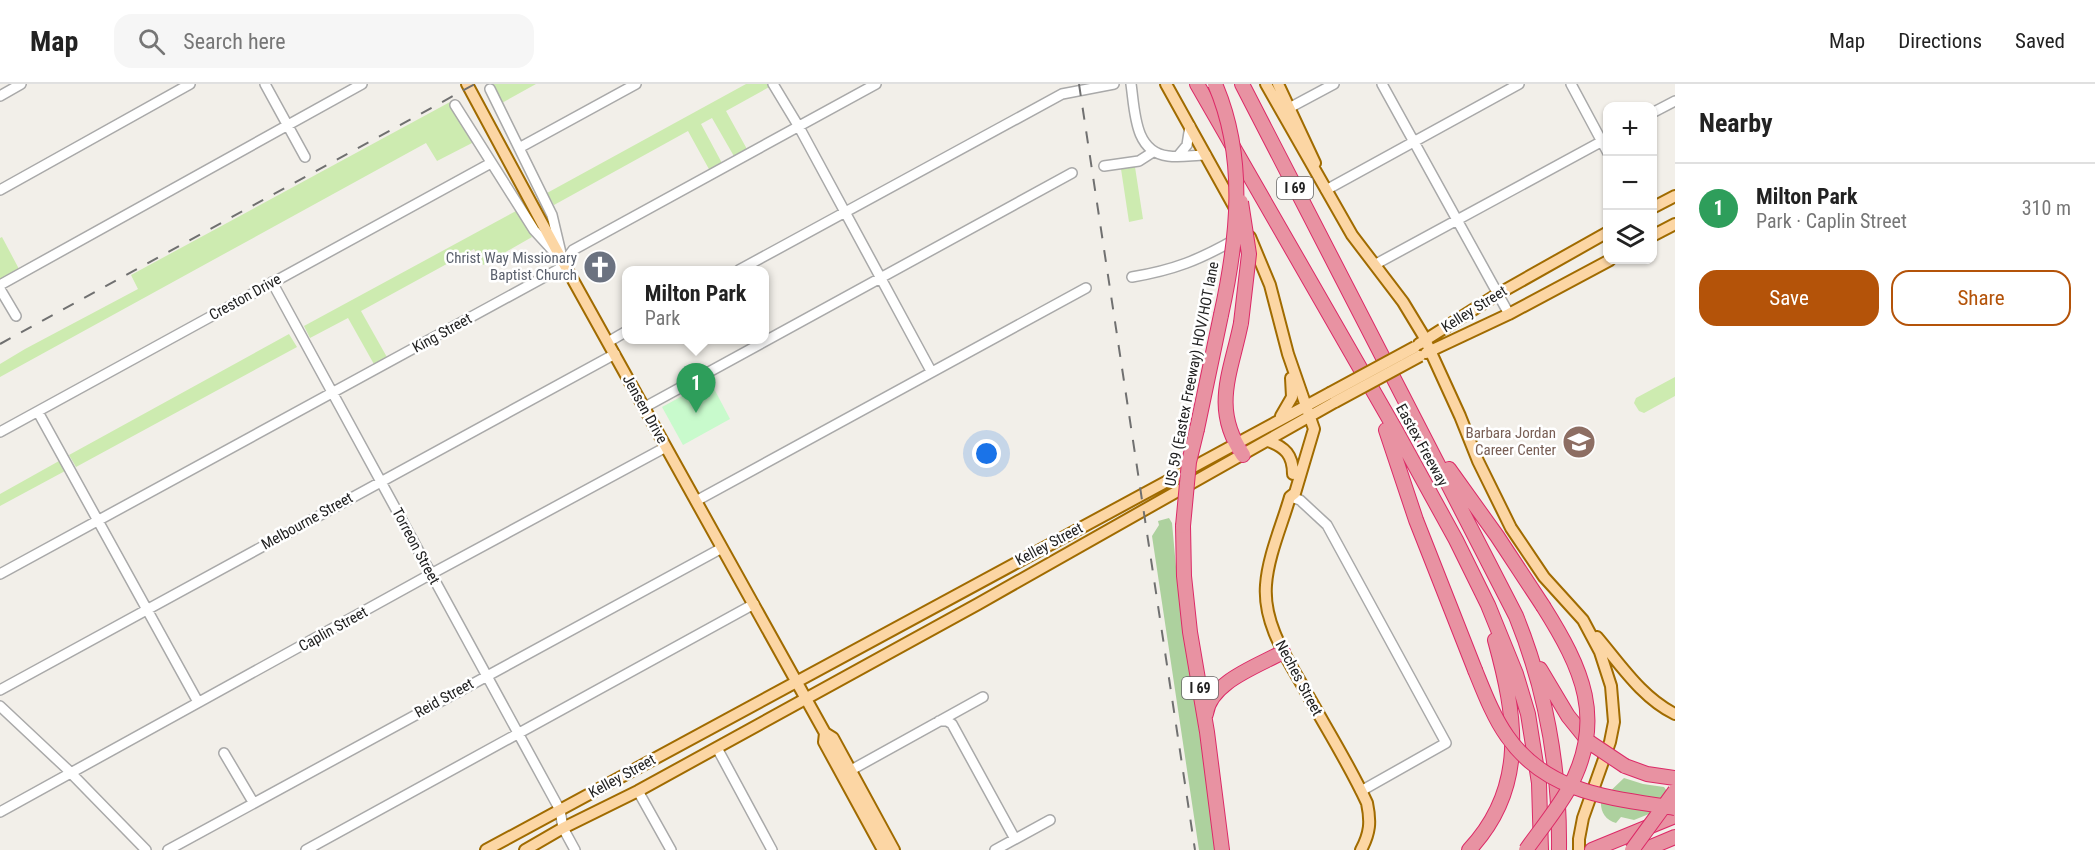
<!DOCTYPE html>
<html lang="en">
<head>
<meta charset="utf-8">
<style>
	:root { --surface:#fff; --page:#f6f6f6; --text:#222; --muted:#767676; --line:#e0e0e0; --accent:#b45309 }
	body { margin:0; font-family:"Roboto Condensed",sans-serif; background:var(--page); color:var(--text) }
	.controls { position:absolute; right:18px; top:18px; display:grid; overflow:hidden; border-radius:12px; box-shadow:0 2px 4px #0004 }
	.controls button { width:54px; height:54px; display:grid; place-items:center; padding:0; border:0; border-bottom:2px solid var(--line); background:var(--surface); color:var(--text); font:30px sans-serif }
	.you { position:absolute; left:987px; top:370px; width:21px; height:21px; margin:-15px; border:4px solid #fff; border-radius:50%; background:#1a73e8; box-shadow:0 0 0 9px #1a73e833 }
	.badge { display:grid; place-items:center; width:39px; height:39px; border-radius:50%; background:var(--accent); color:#fff; font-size:20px; font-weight:700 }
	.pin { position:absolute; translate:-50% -50px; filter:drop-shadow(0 2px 3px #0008) }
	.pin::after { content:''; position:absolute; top:32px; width:21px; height:18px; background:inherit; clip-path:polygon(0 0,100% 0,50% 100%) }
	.popup { position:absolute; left:622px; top:182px; width:147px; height:78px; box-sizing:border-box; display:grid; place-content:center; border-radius:12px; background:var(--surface); filter:drop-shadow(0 2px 4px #0005); font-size:20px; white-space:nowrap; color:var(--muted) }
	.popup b { font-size:22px; color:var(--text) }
	.popup::after { content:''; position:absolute; left:50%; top:100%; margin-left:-12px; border:12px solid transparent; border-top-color:var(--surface) }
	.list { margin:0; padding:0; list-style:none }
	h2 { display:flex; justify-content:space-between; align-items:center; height:78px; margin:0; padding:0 24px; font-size:26px }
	h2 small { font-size:20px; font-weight:400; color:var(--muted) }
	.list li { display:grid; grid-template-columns:39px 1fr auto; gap:18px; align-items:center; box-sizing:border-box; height:90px; padding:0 24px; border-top:2px solid var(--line) }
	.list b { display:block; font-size:22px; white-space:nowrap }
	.list p { margin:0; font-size:20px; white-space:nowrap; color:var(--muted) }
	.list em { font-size:20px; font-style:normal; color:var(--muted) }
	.actions { display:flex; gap:12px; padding:18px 24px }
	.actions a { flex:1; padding:14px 0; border:2px solid var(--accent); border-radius:18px; text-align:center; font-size:21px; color:var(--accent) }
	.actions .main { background:var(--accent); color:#fff }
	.icon { flex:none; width:33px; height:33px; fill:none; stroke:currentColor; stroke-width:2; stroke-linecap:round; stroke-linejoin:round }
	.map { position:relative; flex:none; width:1675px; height:766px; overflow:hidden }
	header { display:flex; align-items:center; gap:36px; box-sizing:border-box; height:84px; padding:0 30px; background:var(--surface); border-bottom:2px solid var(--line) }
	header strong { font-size:28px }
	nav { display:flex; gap:33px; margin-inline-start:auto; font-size:21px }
	.search { width:420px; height:54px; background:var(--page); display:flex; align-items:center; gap:15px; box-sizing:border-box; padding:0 21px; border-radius:18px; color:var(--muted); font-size:22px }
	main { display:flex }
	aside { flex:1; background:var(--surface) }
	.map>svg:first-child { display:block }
</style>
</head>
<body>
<header>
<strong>Map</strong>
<div class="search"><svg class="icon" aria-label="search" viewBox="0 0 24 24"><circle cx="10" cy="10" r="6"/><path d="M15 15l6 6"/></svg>Search here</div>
<nav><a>Map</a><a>Directions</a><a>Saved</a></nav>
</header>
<main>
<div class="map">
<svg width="1675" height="766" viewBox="0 0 1675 766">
	<rect width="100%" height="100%" fill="#f2efe9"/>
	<!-- grass -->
	<path fill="#cdebb0" d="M489,0H536L500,20Z
		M746,0H770L771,2L726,27L748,67L735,74L712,34L701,40L723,81L710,87L688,47L554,121L547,109Z
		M450,18L474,58L437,77L426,59L0,293V280L25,265L138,205L131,191Z
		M1135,83L1143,135L1129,138L1121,85Z
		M516,127L532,153L483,181L474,165L361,227L388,275L375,282L348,234L310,254L304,242Z
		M2,153L19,185L0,195V154Z
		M289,250L297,263L76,383L69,371Z
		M1675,293V312L1644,329L1639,327L1634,319L1636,314Z
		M59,377L65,387L0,422V410Z"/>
	<!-- forest -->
	<path fill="#add19e" d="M1169,434L1172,439L1178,505L1217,766H1199L1152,452L1159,441L1158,437Z
		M1624,694L1643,700L1664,703L1667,707L1659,726L1634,736L1621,733L1616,739C1605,736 1600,727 1601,716Z"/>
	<!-- park -->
	<path fill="#c8facc" d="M710,297L730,335L683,361L662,323Z"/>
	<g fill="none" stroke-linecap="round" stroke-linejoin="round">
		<defs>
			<path id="minor" d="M265,0L305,73
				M773,0L799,43L931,287
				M1131,0C1135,27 1134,68 1168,72C1181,74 1193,71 1206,71
				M1382,0L1509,230
				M1571,0L1608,69
				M490,5L552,131L561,169
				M0,12L21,0
				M455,21L534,146L555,169
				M1291,23L1334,0
				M1652,29L1675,17
				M519,64L636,0
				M1178,72L1187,61L1190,42
				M1104,82L1139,77L1153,68
				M0,106L190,0
				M1326,106L1519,0
				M1376,180L1608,54
				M739,186L1062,10L1114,0
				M1132,193C1174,186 1199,176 1236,155
				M272,198L560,726L563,744L575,766
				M0,201L362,0
				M0,205L16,232
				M608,258L627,247
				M645,323L1072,89
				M38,328L198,618
				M0,348L491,79
				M1290,413L1300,416L1327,441L1446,659L1361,707
				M696,417L1086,204
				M0,490L559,185L573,166L876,0
				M0,606L615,270
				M0,622L66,684L146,766
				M939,637H947L952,640L1015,755
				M717,664L772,766
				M224,669L253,718
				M844,690L983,613
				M638,707L671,766
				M0,728L431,490L666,363
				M168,766L722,464
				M306,766L754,520
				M995,766L1050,736"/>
			<path id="major" d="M467,0L563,178L825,649L833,654L894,766
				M1166,0L1236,126
				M1266,0L1352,151L1403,218L1423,251L1460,332L1478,377L1511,444L1544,493L1583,536L1600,568L1611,602L1614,638L1610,658L1583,734L1579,755V766
				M1278,0L1315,79
				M1652,124L1675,112
				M1652,152L1675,140
				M1250,153L1270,201L1288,270L1314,345L1295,409L1290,413C1282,441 1268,472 1266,501C1263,540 1287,574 1305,606C1326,644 1349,680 1367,719C1371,738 1370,749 1361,766
				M1419,260L1498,210L1608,148
				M1426,269L1509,230L1610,176
				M1281,332L1292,313L1291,294
				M1268,357C1285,363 1293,371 1293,390
				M1597,553C1620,580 1642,614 1675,630
				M825,649L824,658L883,766
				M486,766L1330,309
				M525,766L563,744L638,707L978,520L1335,318"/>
			<path id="highway" d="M1197,0L1395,345L1456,456L1488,521L1516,590L1528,630L1539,699L1541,766
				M1242,0L1516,532C1546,606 1560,686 1559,766
				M1241,239C1231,289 1211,324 1243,371
				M1197,345L1221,231
				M1386,346L1416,436L1475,586
				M1449,385L1497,452L1543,522
				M1183,442L1184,492L1190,548L1207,648L1222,766
				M1540,585L1568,632L1589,658
				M1206,630C1210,598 1258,582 1283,568
				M1625,682L1647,690L1675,694
				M1469,766C1528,703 1516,632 1495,556
				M1592,766L1675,732
				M1644,766L1675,753"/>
		</defs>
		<!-- minor casing -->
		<use href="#minor" stroke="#a9a9a9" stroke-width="12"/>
		<!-- major casing -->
		<use href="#major" stroke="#a06b00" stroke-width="14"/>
		<!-- highway casing -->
		<use href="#highway" stroke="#dc2a67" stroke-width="16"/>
		<!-- minor -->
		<use href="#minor" stroke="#fff" stroke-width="9"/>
		<!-- major -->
		<use href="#major" stroke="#fcd6a4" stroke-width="10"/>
		<!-- highway -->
		<use href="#highway" stroke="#e892a2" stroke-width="14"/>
		<!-- rail -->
		<path stroke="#707070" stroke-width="2" stroke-dasharray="12 12" stroke-linecap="butt" d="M1079,0L1195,766
			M0,260L475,0"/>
		<defs>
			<path id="major-bridge" d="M1330,309L1415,263
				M1335,318L1420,272"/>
			<path id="highway-bridge" d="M1215,0C1247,74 1238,154 1221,231
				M1241,239L1249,170L1241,118
				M1183,442L1189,378L1197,345
				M1475,586C1484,608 1493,632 1507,652C1547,710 1612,714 1675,724
				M1589,658L1625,682
				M1526,766C1540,746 1556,727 1568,706C1607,636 1582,584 1543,522
				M1632,766L1675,707"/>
		</defs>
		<!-- major-bridge casing -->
		<use href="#major-bridge" stroke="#a06b00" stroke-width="14" stroke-linecap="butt"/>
		<!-- highway-bridge casing -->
		<use href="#highway-bridge" stroke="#dc2a67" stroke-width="16" stroke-linecap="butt"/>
		<!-- major-bridge -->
		<use href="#major-bridge" stroke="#fcd6a4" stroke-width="10"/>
		<!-- highway-bridge -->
		<use href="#highway-bridge" stroke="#e892a2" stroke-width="14"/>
	</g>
	<!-- icons -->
	<defs>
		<symbol id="church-disc" viewBox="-11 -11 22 22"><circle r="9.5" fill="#6b7280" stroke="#fff"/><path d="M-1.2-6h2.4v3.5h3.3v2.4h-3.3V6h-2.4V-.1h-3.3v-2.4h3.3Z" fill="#fff"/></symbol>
		<symbol id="school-disc" viewBox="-11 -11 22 22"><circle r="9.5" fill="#8d6e63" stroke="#fff"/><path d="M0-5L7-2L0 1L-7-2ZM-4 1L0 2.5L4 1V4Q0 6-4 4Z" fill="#fff"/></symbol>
	</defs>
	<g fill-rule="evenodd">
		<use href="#church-disc" x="581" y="164" width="38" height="38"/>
		<use href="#school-disc" x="1560" y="339" width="38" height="38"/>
	</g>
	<g text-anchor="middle" stroke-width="5" stroke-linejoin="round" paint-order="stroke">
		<!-- shield labels -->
		<g fill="#fff" stroke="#646464" stroke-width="1.5">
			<rect x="1277" y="93" width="36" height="22" rx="4.5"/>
			<rect x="1182" y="593" width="36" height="22" rx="4.5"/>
		</g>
		<g font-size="14" font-weight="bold" fill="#222">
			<text x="1295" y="109">I 69</text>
			<text x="1200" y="609">I 69</text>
		</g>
		<!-- worship labels -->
		<g font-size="15" fill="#5b616d" stroke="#fff" text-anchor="end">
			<text x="577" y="179">Christ Way Missionary<tspan x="577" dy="17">Baptist Church</tspan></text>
		</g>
		<!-- street labels -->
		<g font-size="15" fill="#222" stroke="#fff">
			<text transform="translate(245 213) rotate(-29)" y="5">Creston Drive</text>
			<text transform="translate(1474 225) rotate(-32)" y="5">Kelley Street</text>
			<text transform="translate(442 249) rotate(-29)" y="5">King Street</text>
			<text transform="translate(1192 290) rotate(-79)" y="5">US 59 (Eastex Freeway) HOV/HOT lane</text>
			<text transform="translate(645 325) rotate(61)" y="5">Jensen Drive</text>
			<text transform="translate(1422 361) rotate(61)" y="5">Eastex Freeway</text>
			<text transform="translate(307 437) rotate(-29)" y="5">Melbourne Street</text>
			<text transform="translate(1049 460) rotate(-28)" y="5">Kelley Street</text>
			<text transform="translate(416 462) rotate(62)" y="5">Torreon Street</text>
			<text transform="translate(333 545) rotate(-29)" y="5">Caplin Street</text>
			<text transform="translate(1299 594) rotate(62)" y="5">Neches Street</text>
			<text transform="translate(444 614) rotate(-29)" y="5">Reid Street</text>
			<text transform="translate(622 692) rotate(-29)" y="5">Kelley Street</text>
		</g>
		<!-- education labels -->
		<g font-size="15" fill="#785e54" stroke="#fff" text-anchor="end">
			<text x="1556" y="354">Barbara Jordan<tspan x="1556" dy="17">Career Center</tspan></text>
		</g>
	</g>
</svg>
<div class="controls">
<button>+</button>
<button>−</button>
<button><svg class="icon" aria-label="layers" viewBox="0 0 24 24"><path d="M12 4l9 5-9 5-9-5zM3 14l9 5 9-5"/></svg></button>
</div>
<div class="you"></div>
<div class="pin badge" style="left:696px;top:329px;background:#2e9e5b">1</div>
<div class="popup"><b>Milton Park</b>Park</div>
</div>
<aside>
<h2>Nearby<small></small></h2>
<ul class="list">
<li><span class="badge" style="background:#2e9e5b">1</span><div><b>Milton Park</b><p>Park · Caplin Street</p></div><em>310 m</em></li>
</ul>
<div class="actions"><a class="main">Save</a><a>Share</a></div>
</aside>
</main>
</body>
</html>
